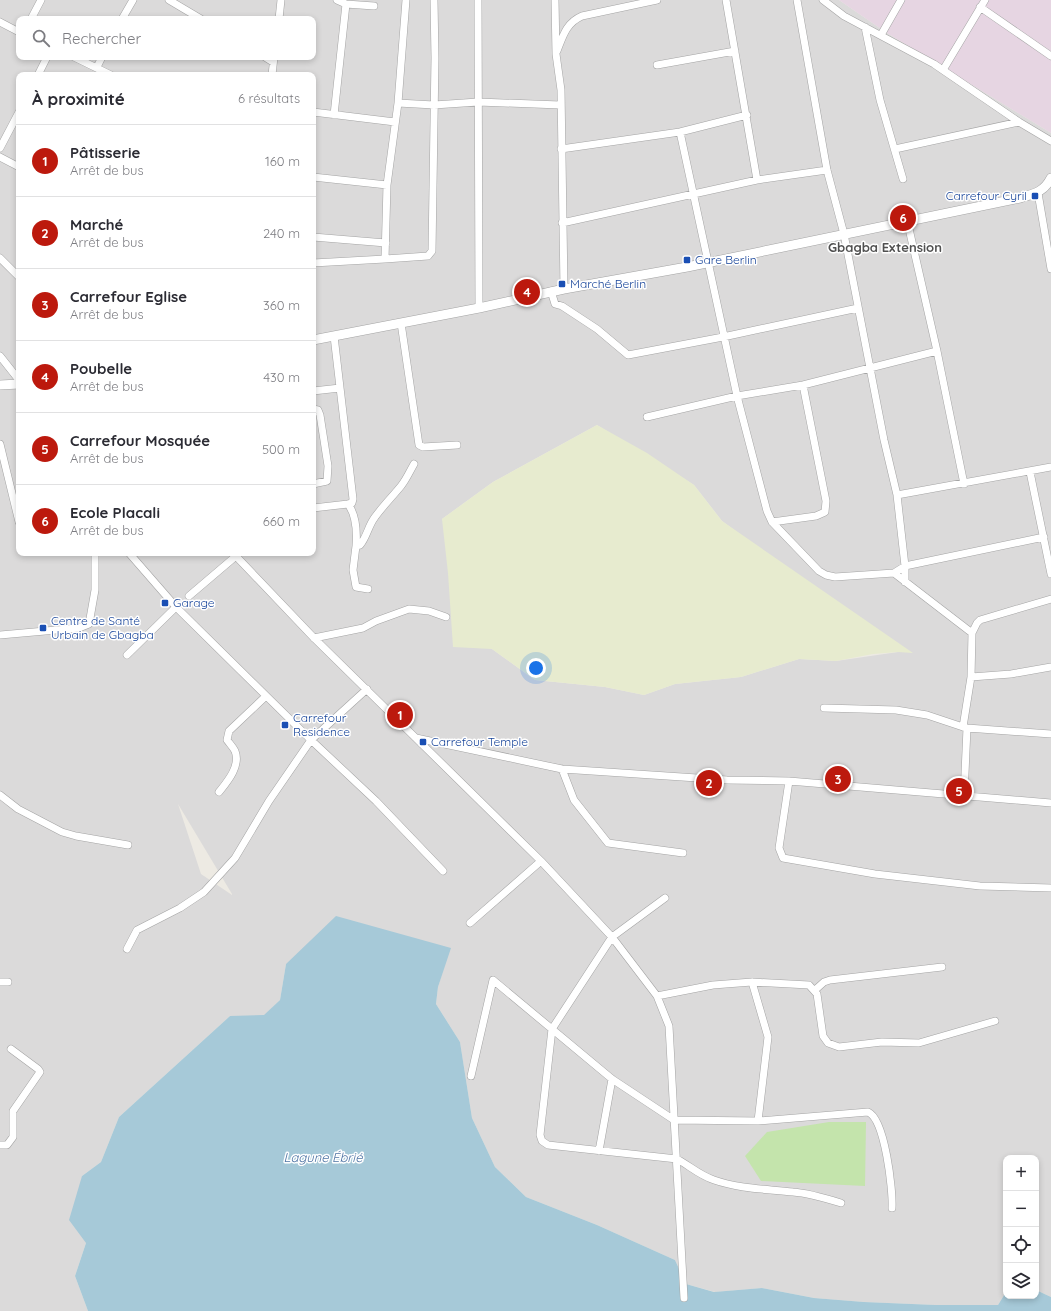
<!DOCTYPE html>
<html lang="fr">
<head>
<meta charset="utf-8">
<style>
	:root { --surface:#fff; --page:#f2f2f3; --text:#2b2b33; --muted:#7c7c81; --line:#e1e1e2; --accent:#bc190d }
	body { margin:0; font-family:Quicksand,sans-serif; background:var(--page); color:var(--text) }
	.controls { position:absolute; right:12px; bottom:12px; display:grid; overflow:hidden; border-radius:8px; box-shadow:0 2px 6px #0003 }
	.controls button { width:36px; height:36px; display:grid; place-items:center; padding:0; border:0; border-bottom:1px solid var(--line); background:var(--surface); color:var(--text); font:20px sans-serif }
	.you { position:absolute; left:536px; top:668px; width:14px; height:14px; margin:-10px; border:3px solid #fff; border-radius:50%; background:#1a73e8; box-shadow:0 0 0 6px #1a73e833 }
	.badge { display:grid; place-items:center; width:26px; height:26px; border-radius:50%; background:var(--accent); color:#fff; font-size:13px; font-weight:700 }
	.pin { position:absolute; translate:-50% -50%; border:2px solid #fff; box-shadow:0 1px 4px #0006 }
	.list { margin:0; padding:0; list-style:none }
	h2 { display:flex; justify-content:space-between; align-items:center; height:52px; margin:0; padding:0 16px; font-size:17px }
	h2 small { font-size:13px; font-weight:400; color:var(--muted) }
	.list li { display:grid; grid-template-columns:26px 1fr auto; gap:12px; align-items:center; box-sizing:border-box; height:72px; padding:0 16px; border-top:1px solid var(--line) }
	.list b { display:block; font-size:15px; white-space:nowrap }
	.list p { margin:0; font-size:13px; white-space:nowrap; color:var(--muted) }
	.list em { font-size:13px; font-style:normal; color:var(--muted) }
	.icon { flex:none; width:22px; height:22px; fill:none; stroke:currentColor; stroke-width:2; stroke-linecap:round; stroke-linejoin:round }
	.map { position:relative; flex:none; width:1051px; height:1311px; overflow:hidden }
	.search { position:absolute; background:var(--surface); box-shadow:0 2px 6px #0003; left:16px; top:16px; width:300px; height:44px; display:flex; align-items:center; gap:10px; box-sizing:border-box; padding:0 14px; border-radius:8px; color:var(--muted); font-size:15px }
	.panel { position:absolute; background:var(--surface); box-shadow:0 2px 6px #0003; left:16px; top:72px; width:300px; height:484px; border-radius:8px }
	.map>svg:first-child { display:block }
</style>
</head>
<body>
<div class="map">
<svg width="1051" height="1311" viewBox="0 0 1051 1311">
	<rect width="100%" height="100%" fill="#edeae3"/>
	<!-- residential -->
	<path fill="#dbdada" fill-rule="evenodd" d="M0,0H839L887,33L1051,133V1297L1036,1290V1158H1006V1292L998,1305H936L864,1302L814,1298L762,1288L715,1292L686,1284L675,1260L597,1225L526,1197L495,1167L472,1118L460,1042L436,1004L438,987L450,948L286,964L280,1000L264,1016H230L119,1117L101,1162L82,1176L86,1243L75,1276L88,1311H0ZM19,19H313V57H19ZM19,75H313V553H19ZM597,425L694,485L722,521L898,652L836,661L799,659L741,677L675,684L644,695L605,687L535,680L492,649L442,519L493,482ZM178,804L232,894V895L201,874Z"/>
	<!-- industrial -->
	<path fill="#e6d5e2" d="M839,0H1051V133L887,33Z"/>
	<!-- farmland -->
	<path fill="#e7ebcf" d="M597,425L647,453L694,485L722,521L913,653L898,652L873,654L836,661L799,659L741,677L675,684L644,695L605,687L535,680L492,649L453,647L448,573L442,519L493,482Z"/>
	<!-- grass -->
	<path fill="#c4e4ac" d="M829,1122H866L865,1186L761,1181L745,1156L767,1132Z"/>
	<!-- water -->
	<path fill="#a6c9d8" d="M336,916L451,948L438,987L436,1004L460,1042L472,1118L495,1167L526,1197L597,1225L675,1260L686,1284L714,1292L762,1288L814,1298L864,1302L936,1305H998L1006,1292V1296H1036V1290L1051,1297V1311H88L75,1276L86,1243L69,1220L82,1176L101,1162L119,1117L230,1016L264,1015L280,1000L286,964Z"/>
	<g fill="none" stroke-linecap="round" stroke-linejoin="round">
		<defs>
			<path id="minor" d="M169,0L201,19
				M478,0L479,308
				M555,0L556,54L561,90L564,289
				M726,0L757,180
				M797,0L827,170L844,234L884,440L897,495L905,566V582
				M823,0L844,16L934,64L1019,122L1051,141
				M346,4L374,6
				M980,7L1051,56
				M31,19L41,0
				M122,19L133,0
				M279,19L281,0
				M0,22L19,32
				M865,27L880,100L903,179
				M881,35L901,0
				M557,51C563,36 566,23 582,16L657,0
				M74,57L111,75
				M265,57L273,62
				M657,65L735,51
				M97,67L102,57
				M943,70L985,0
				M38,75L47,57
				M272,75L274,57
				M398,103L434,105L478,102L560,105
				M313,112L395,122
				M334,115L346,4L337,0
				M680,132L737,396L767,511L772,522L819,571L826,575L835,577L894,573L905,566L1044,537
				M0,148L19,112
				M561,149L680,132L747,115
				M895,149L1019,122
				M0,157L19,167
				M313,177L387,185
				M1038,193L1051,269
				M562,223L757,180L827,170
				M313,237L386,243
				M0,258L19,277
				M385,259L428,256L432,251L435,58L434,0
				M313,263L385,259L387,185L398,103L406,0
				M551,291L555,304L562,306L597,329L628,355L723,337L858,308
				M401,323L419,445L423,447L457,445
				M937,351L964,484
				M0,356L19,380
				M313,391L340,388
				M313,409L318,410L320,415L328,466L327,481L313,484
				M647,417L737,396L803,385L937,351L907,220
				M0,444L19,522
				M1030,472L1051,574
				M897,495L1051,467
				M348,504C356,515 357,533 356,546L360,545C367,537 368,526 375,517C383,506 392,497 401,486C406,480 410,471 414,464
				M313,508L348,504L352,503L353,499L334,336
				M772,522L816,516L825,512L826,501L803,385
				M356,546L353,570L356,587L368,589
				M129,553L176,607L311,740L376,801L443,871
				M233,553L314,638L541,861L612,937L657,996L669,1026L684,1298
				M894,573L972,633
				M189,596L236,556
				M0,635L79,628L89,624L95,590V553
				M314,638L363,628L376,621L409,609L429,611L446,617
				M127,655L176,607
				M971,677L1011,674L1051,667
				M824,708L896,710L927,715L963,727
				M967,728L1051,734
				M416,738L562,769L727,780L789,781L1051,803
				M562,769L574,800L608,843L683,853
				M789,781L779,848L783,858L875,874L980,886L1051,888
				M219,792C227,782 241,766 235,751C233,747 230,744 227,740L229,731L266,696
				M0,795L18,809L62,832L76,836L128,845
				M964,796L967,728L963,727L971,677L972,633L977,623L980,620L1051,599
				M665,898L612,937L552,1029L540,1135L542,1141L548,1145L677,1159C690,1166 699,1175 714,1180C740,1189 766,1189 793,1192C807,1193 828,1199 841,1203
				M470,923L541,861
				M127,949L137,930L180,908L204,892L235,858L269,801L311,740L367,689
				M0,982H8
				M752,982L768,1037L758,1121
				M815,990L824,982L830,980L942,967
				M657,996L713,985L752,982L809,985L817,994L823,1036L828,1043L839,1047L882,1042L919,1043L995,1021
				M471,1076L493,980L612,1079L674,1120L758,1121L868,1112C885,1119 893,1190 892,1208
				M0,1145H7L13,1137V1111L40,1072L38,1069L11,1049
				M599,1151L612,1079"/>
			<path id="tertiary" d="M313,340L479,308L564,289L687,267L1020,198C1034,194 1044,192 1051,178
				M0,385L19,384"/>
		</defs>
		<!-- minor casing -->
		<use href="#minor" stroke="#a4a4a4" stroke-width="8"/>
		<!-- tertiary casing -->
		<use href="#tertiary" stroke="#a4a4a4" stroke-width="10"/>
		<!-- minor -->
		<use href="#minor" stroke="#fff" stroke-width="7"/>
		<!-- tertiary -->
		<use href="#tertiary" stroke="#fff" stroke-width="9"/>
	</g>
	<!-- markers -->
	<g fill="#1a4fb4" stroke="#fff" stroke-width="1.5">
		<rect x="1031" y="192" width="8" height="8" rx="2"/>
		<rect x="683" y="256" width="8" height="8" rx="2"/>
		<rect x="558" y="280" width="8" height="8" rx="2"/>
		<rect x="161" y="599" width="8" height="8" rx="2"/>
		<rect x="39" y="624" width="8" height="8" rx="2"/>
		<rect x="281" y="721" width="8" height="8" rx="2"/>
		<rect x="419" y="738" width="8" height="8" rx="2"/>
	</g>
	<g text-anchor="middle" stroke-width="3" stroke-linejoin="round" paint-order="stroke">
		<!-- transit labels -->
		<g font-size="12" fill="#164399" stroke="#fff" text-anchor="start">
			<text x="1027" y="200" text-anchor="end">Carrefour Cyril</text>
			<text x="695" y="264">Gare Berlin</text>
			<text x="570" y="288">Marché Berlin</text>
			<text x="173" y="607">Garage</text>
			<text x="51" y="625">Centre de Santé<tspan x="51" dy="14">Urbain de Gbagba</tspan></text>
			<text x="293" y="722">Carrefour<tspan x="293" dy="14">Residence</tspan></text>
			<text x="431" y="746">Carrefour Temple</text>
		</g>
		<!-- neighbourhood labels -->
		<g font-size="13" font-weight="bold" fill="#505050" stroke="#fff">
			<text x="885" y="252">Gbagba Extension</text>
		</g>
		<!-- water labels -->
		<g font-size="13" font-style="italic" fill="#5075a5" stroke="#fff">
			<text x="323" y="1162">Lagune Ébrié</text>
		</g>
	</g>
</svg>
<div class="controls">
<button>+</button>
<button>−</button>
<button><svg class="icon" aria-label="locate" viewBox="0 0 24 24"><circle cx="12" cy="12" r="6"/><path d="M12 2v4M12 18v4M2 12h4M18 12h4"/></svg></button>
<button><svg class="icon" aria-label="layers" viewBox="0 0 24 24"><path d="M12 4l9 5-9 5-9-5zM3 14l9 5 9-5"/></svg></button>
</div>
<div class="you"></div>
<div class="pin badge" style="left:400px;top:715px">1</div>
<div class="pin badge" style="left:709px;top:783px">2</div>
<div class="pin badge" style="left:838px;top:779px">3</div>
<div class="pin badge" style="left:527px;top:292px">4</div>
<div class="pin badge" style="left:959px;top:791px">5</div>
<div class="pin badge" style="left:903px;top:218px">6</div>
<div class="search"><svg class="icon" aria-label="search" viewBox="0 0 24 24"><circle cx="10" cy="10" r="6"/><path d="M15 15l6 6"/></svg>Rechercher</div>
<section class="panel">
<h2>À proximité<small>6 résultats</small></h2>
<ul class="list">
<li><span class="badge">1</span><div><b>Pâtisserie</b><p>Arrêt de bus</p></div><em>160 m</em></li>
<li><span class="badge">2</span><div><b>Marché</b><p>Arrêt de bus</p></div><em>240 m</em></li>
<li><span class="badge">3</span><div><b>Carrefour Eglise</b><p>Arrêt de bus</p></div><em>360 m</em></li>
<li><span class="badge">4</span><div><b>Poubelle</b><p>Arrêt de bus</p></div><em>430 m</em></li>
<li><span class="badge">5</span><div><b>Carrefour Mosquée</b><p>Arrêt de bus</p></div><em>500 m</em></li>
<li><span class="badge">6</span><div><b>Ecole Placali</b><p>Arrêt de bus</p></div><em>660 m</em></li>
</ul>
</section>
</div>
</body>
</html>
